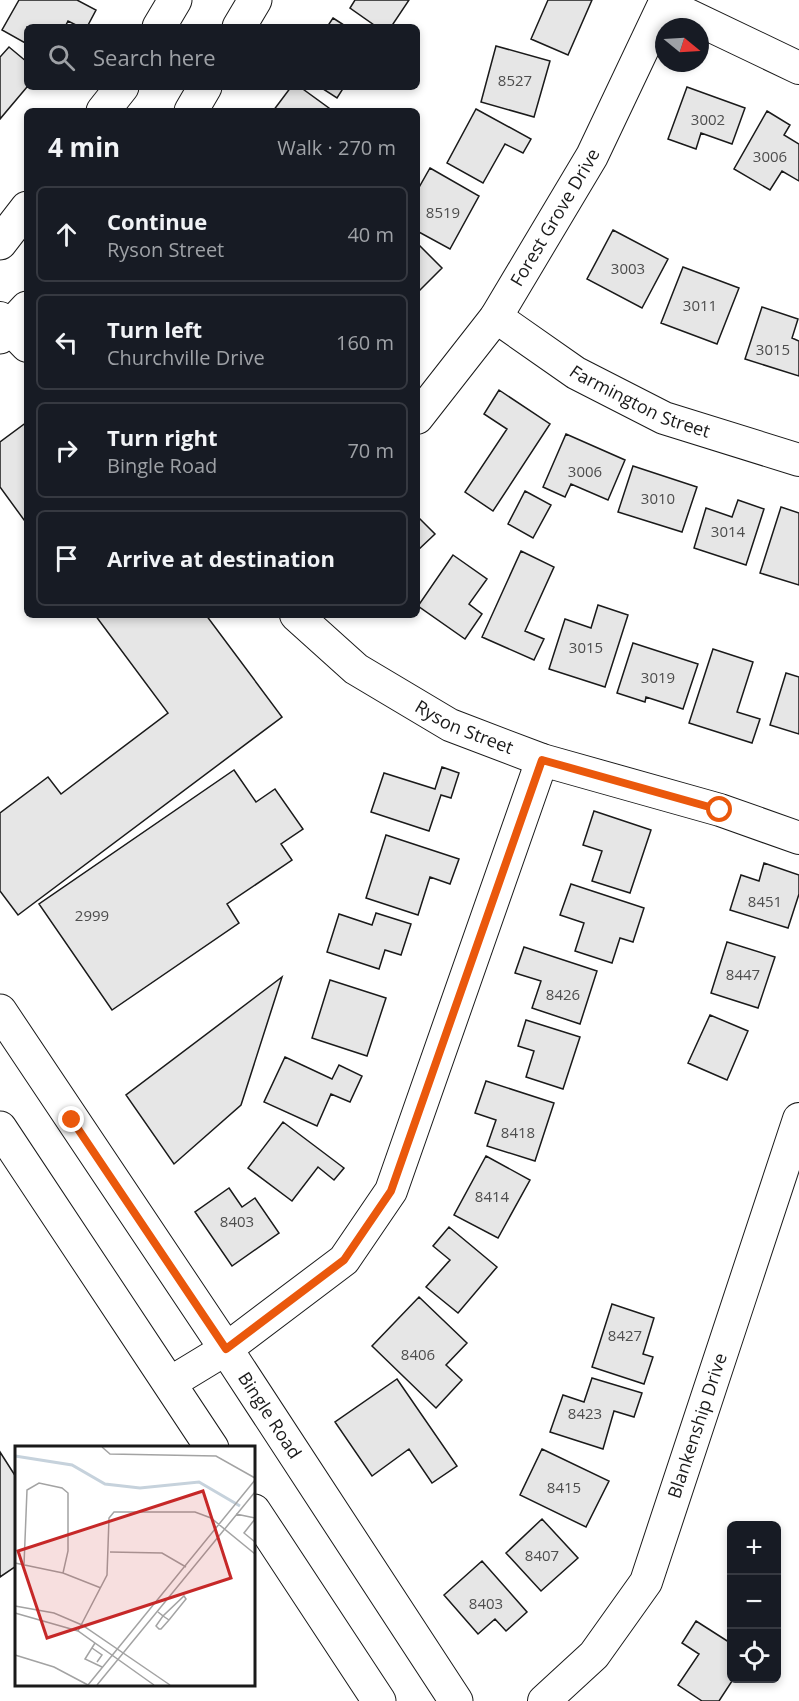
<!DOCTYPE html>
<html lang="en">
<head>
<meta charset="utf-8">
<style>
	:root { --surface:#171b24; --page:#20242c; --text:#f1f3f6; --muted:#9ea1a6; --line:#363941 }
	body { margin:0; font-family:"Open Sans",sans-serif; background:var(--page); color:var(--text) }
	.controls { position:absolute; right:18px; bottom:18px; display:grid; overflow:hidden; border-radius:9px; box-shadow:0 3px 9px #0003 }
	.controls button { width:54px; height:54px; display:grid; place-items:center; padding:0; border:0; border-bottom:2px solid var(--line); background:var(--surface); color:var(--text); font:30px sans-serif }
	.compass { position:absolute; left:655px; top:18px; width:54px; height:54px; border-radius:50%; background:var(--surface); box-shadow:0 3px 9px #0003; rotate:108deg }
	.stop { position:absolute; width:18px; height:18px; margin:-14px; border:4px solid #ea580c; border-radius:50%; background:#fff }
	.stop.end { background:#ea580c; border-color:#fff; box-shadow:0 2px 6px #0008 }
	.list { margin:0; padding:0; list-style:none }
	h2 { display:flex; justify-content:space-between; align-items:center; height:78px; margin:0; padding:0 24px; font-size:26px }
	h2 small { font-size:20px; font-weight:400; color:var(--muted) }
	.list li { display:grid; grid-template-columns:39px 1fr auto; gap:18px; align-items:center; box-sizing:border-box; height:96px; margin:0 12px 12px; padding:0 12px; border:2px solid var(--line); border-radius:9px }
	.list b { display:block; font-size:22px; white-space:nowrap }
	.list p { margin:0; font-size:20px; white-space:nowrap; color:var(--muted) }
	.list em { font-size:20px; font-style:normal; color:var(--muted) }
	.icon { flex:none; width:33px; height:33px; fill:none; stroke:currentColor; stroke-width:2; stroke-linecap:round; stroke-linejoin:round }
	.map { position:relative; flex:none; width:799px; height:1701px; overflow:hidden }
	.search { position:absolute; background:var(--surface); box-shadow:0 3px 9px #0003; left:24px; top:24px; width:396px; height:66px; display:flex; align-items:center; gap:15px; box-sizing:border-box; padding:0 21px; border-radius:9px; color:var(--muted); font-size:22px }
	.panel { position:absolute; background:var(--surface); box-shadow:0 3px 9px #0003; left:24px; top:108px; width:396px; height:510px; border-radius:9px }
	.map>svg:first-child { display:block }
</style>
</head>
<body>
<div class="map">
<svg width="799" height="1701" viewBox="0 0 799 1701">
	<rect width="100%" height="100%" fill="#fff"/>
	<!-- building -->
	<path fill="#e6e6e6" stroke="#1a1a1a" stroke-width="1.5" d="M19,0H77L96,10L87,27H80L68,21L65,27H27V44L2,30Z
		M355,0H409L391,27H377L350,8Z
		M548,0H592L568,55L531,39Z
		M333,18L347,27H327Z
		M496,46L550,61L534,117L481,102Z
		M9,47L27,62V87L0,119V57Z
		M291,87H300L333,111H273Z
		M320,87H344L337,98Z
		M687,87L745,108L732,144L701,133L696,149L668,139Z
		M476,109L531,139L523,153L505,144L483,183L447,163Z
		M767,111L790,125L784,135L799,144V181L782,171L770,190L734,169Z
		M430,168L479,196L450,249L417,231V191Z
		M613,230L668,259L642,308L587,279Z
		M417,243L442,268L417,293Z
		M683,267L739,288L717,344L661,323Z
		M762,307L798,319L792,338L799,341V376L745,359Z
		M499,390L550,424L493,511L465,492L507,429L484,414Z
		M27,422V524L0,487V442Z
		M566,434L625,460L608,500L571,484L565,497L543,487Z
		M633,466L697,487L682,532L618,512Z
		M525,491L551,505L533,538L508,524Z
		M738,500L764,509L746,565L694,548L706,508L732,517Z
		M781,507L799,513V585L760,573Z
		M417,516L435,534L417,551Z
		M521,551L554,567L525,631L544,639L534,660L482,637Z
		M453,555L487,579L469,604L482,614L465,639L418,606Z
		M598,605L628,615L605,687L549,669L565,619L591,628Z
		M95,615H206L282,717L18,915L0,891V813L48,777L61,794L168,713Z
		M633,643L698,664L683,709L646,697L645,702L617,693Z
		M713,649L753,662L737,712L760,719L752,743L689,723Z
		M786,673L799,677V734L770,725Z
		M442,767L459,773L451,798L441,795L429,831L371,812L384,773L435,789Z
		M234,770L256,802L275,789L303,829L281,844L292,860L227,904L239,923L112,1010L39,904Z
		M594,811L651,830L630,893L592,881L602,851L583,845Z
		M386,835L459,859L450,884L430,877L418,915L366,898Z
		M764,863L799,875V894L788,928L730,910L741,875L759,881Z
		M571,884L644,908L633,942L620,938L612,963L575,951L584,923L560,915Z
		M376,913L411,924L401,955L385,950L379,969L327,952L339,914L372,925Z
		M727,942L775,957L758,1008L711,993Z
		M524,947L597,971L580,1024L532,1008L541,981L515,973Z
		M282,977L241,1105L174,1164L126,1095Z
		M330,980L386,998L367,1056L312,1038Z
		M710,1015L748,1031L727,1080L688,1063Z
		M526,1020L580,1037L563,1089L526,1077L534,1051L518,1046Z
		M285,1057L332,1079L339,1065L362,1076L350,1102L331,1094L317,1126L264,1102Z
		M486,1081L554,1103L535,1161L487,1146L496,1120L475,1113Z
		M283,1122L344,1168L334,1180L318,1167L292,1201L248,1168Z
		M486,1156L530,1180L498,1238L454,1215Z
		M229,1188L242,1207L255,1198L279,1233L232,1266L195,1212Z
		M449,1227L497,1267L458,1313L426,1287L450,1260L433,1246Z
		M419,1297L467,1343L446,1365L462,1380L436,1408L372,1346Z
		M612,1304L654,1318L643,1354L653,1357L644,1384L592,1367Z
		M592,1378L642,1393L634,1417L614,1411L603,1449L550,1432L563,1395L584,1402Z
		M397,1379L457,1466L432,1483L409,1449L372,1476L335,1422Z
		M542,1449L609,1481L586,1527L520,1495Z
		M0,1452L16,1477V1566L0,1577Z
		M542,1519L578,1558L541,1591L506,1553Z
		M482,1561L527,1612L506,1631L495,1619L478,1634L444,1595Z
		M696,1621L732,1644V1678H734L719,1701H702L678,1685L699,1654L682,1643Z"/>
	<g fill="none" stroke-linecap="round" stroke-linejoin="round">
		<defs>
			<g id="minor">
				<path d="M665,4L799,68"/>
				<path id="s1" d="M496,317L576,373L664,418L799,460"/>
				<path d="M0,318L27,346"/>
				<path id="s2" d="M417,418L496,317L592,156L666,0"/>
				<path id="s3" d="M296,615L356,669L450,725L542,760L720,810L799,838"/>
				<path d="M170,1383L226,1349L344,1260L391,1191L542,760"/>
				<path id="s4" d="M544,1701L594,1655L646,1582L799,1119"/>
			</g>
			<g id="major">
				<path d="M159,27L175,0"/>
				<path d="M239,27L255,0"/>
				<path d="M103,111L122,87"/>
				<path d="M191,111L205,87"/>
				<path d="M0,243L27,208"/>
				<path d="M0,337L27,308"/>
				<path id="s5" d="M0,1011L226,1349L456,1701"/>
				<path d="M0,1128L212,1448"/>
				<path d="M254,1511L379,1701"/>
			</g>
		</defs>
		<!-- minor casing -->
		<use href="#minor" stroke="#1a1a1a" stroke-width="34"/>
		<!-- major casing -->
		<use href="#major" stroke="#1a1a1a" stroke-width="35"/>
		<!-- minor -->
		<use href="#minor" stroke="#fff" stroke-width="32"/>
		<!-- major -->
		<use href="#major" stroke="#fff" stroke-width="33"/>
	</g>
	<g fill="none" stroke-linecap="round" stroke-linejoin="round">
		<!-- route -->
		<path stroke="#ea580c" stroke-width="8" d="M72,1120L226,1349L344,1260L391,1191L542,760L720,810"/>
	</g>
	<g text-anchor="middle" stroke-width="4.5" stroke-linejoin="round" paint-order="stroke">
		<!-- number labels -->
		<g font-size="15" fill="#4d4d4d">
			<text x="515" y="86">8527</text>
			<text x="708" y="125">3002</text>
			<text x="770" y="162">3006</text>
			<text x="443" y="218">8519</text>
			<text x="628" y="274">3003</text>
			<text x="700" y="311">3011</text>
			<text x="773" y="355">3015</text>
			<text x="585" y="477">3006</text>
			<text x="658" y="504">3010</text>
			<text x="728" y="537">3014</text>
			<text x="586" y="653">3015</text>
			<text x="658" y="683">3019</text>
			<text x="765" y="907">8451</text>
			<text x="92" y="921">2999</text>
			<text x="743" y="980">8447</text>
			<text x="563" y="1000">8426</text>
			<text x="518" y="1138">8418</text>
			<text x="492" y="1202">8414</text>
			<text x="237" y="1227">8403</text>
			<text x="625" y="1341">8427</text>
			<text x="418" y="1360">8406</text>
			<text x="585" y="1419">8423</text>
			<text x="564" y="1493">8415</text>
			<text x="542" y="1561">8407</text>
			<text x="486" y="1609">8403</text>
		</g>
		<!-- street labels -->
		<g font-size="18" fill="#1a1a1a" stroke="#fff">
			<text dy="6" stroke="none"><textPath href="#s2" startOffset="244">Forest Grove Drive</textPath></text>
			<text dy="6" stroke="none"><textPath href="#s1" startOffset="168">Farmington Street</textPath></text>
			<text dy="6" stroke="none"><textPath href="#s3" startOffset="204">Ryson Street</textPath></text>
			<text dy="6" stroke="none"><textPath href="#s5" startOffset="486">Bingle Road</textPath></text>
			<text dy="6" stroke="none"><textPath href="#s4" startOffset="322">Blankenship Drive</textPath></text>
		</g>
	</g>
	<!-- overview -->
	<g transform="translate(15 1446)">
		<rect width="240" height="240" fill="#fff"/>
		<path fill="none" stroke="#c6d2dc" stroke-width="3" d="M0,10L57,19L90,38L125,42L184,36L225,60"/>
		<path fill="none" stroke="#a3a3a3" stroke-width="1.5" d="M87,1L95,8L201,10L240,32M221,68L240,72M240,73L229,87L240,96M95,106L147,107L171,121M0,117L48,127L86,142M9,119L12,44L24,37L47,42L53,47V105L48,127M0,160L39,167L67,179L155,239M143,166L148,170L141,180L144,183H146L154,174L171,153L169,150L148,170L154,174M0,167L63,185L139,239M63,185L92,129L94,72L99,66H180L196,72L240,108M80,197L70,213L87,221M77,202L87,209L82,216M0,209L39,221L73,239M73,239L240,34M82,239L240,46"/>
		<path fill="#c62828" fill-opacity="0.15" stroke="#c62828" stroke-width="3" d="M188,45L216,132L32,192L3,105Z"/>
		<rect width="240" height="240" fill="none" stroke="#1a1a1a" stroke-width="3"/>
	</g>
</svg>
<div class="controls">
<button>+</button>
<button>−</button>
<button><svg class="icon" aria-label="locate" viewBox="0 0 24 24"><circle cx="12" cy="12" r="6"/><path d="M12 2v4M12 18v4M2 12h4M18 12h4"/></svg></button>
</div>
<svg class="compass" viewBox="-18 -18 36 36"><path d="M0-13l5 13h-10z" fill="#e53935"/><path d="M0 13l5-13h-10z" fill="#9ea1a6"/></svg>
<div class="stop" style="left:720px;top:810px"></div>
<div class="stop end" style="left:72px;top:1120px"></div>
<div class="search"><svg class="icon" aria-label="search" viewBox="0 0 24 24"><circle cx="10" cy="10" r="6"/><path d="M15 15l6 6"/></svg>Search here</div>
<section class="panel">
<h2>4 min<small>Walk · 270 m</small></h2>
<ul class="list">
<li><svg class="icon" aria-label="ahead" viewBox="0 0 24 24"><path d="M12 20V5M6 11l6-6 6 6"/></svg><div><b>Continue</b><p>Ryson Street</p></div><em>40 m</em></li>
<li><svg class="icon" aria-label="left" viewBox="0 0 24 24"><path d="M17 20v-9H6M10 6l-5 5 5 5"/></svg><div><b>Turn left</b><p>Churchville Drive</p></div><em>160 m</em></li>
<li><svg class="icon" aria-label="right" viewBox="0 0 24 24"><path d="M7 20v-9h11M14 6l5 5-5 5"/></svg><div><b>Turn right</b><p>Bingle Road</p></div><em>70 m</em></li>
<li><svg class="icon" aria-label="arrive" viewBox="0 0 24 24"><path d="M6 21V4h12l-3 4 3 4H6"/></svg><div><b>Arrive at destination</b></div></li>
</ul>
</section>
</div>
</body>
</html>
